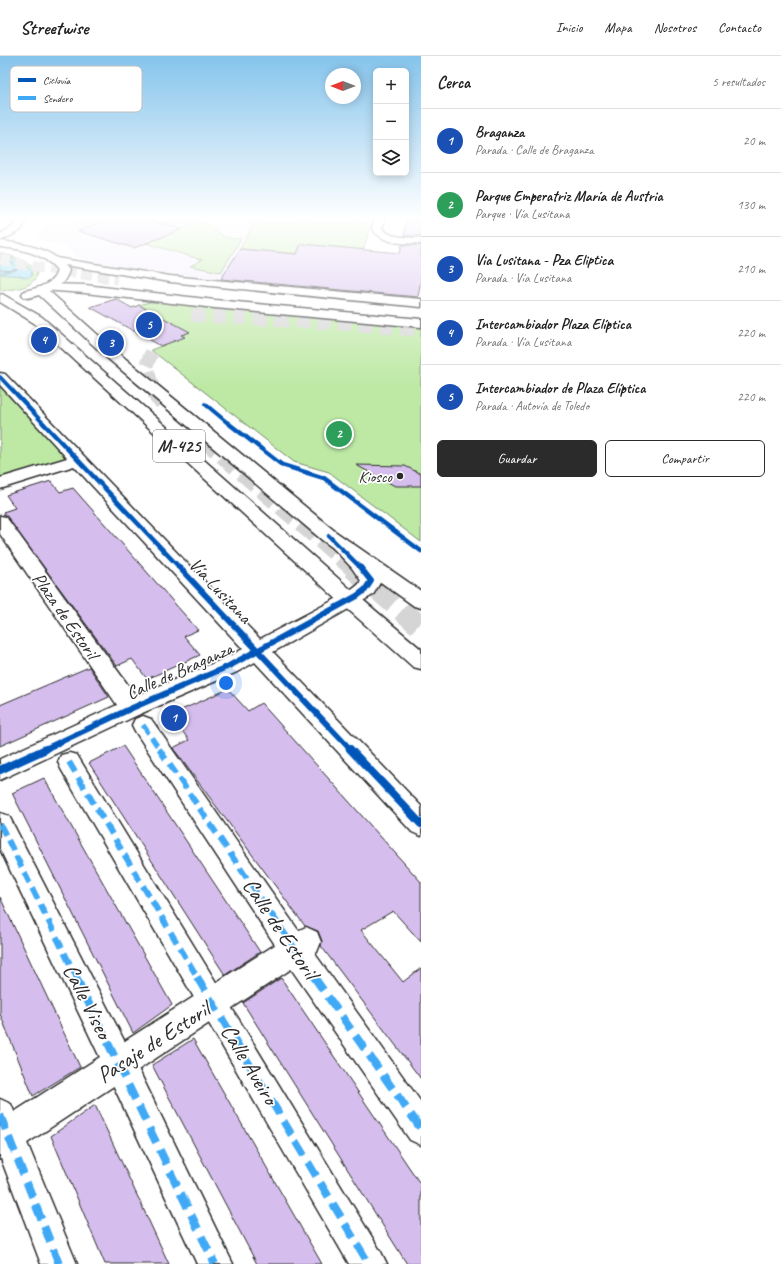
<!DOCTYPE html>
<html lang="es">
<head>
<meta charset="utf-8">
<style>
	:root { --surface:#fff; --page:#f2f2f2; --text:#222; --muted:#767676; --line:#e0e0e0; --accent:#2b2b2b }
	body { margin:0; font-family:Caveat,sans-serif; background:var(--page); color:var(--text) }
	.controls { position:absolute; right:12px; top:12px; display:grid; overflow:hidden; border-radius:6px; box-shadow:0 2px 10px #0003 }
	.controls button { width:36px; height:36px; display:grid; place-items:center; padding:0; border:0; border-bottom:1px solid var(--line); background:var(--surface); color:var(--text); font:20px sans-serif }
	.compass { position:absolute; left:325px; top:12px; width:36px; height:36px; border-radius:50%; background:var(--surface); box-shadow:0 2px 10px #0003; rotate:270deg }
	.you { position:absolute; left:226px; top:627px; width:14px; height:14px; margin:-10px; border:3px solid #fff; border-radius:50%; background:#1a73e8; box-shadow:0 0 0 6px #1a73e833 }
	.badge { display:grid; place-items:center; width:26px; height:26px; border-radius:50%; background:var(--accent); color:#fff; font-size:13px; font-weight:700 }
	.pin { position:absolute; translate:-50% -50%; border:2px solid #fff; box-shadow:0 1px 4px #0006 }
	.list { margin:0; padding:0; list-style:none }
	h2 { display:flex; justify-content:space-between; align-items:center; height:52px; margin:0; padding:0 16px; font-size:17px }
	h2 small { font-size:13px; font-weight:400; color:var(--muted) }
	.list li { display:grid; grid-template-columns:26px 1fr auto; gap:12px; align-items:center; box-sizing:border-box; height:64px; padding:0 16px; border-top:1px solid var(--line) }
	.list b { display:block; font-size:15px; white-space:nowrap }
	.list p { margin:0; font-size:13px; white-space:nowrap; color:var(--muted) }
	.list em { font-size:13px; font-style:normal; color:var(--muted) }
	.actions { display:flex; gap:8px; padding:12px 16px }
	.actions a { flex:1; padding:9px 0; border:1px solid var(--accent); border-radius:6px; text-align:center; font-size:14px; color:var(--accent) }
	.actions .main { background:var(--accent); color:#fff }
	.icon { flex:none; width:22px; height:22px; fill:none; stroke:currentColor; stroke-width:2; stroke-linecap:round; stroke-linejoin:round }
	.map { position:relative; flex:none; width:421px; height:1208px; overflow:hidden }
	header { display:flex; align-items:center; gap:24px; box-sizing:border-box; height:56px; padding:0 20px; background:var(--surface); border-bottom:1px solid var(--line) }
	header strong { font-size:19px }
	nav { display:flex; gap:22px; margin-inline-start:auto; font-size:14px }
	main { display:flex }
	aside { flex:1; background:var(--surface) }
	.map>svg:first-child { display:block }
</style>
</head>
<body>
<header>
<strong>Streetwise</strong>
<nav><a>Inicio</a><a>Mapa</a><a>Nosotros</a><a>Contacto</a></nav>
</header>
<main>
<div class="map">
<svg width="421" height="1208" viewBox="0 0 421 1208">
	<rect width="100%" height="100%" fill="#fff"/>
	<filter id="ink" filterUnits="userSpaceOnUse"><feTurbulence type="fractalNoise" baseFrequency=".025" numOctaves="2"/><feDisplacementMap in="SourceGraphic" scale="8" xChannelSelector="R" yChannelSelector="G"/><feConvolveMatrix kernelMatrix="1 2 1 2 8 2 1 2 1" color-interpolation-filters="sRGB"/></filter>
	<g filter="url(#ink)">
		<!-- built -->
		<path fill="#f2ecfa" d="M114,161H258L221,223L162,217L95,208L83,205L67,193L69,191L58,187H50L37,184L46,167Z"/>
		<!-- green -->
		<path fill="#bee9a5" stroke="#748a68" d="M127,161H180L206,168L226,182L241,183L221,216L190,210L202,204L146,187L194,168L179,164L129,183L78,167L84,165Z
			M258,161H374L363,194L301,188L297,198L240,193Z
			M0,197C15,201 28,203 37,217C35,233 12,233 0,235Z
			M157,244L421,270V486L329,416L294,406L151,294L184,281L181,279L190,276L139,249Z
			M0,321L77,404L0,428Z"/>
		<!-- water -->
		<path fill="#90dbf1" stroke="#6895a2" d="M0,198L14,202L11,203L21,206V210L17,213L23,208H25L31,214L32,220L26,222C17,218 11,220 1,218L16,213L0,217V205L5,203L0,204Z"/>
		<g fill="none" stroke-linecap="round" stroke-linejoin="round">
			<!-- shore -->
			<path stroke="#53717a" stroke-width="1" d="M0,202L10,205L19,212L13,215L0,214"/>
		</g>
		<!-- building -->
		<path fill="#d5beed" stroke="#2b2b2b" d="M139,161L182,173L134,192L78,175L112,162L117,164L125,162L131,164Z
			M407,161H421V180H404Z
			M301,188L400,197L402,189H421V223L418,241L221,223L240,193L297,198Z
			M116,243L132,252L139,249L190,276L181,279L185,281L161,290L90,251Z
			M356,409L405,410L421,418V430H395Z
			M51,425L60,436L73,432L198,574L184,580L200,599L147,623L132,603L117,610L3,456L15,452L6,439Z
			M89,611L109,641L0,690V649Z
			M228,633L248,655L261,647L421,826V886L393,855L361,874L403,926L421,912V1023L321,890L322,885L318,875L305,870L173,692L189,684L170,659Z
			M123,690L260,896L225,919L89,707Z
			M44,722L172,949L133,977L12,737Z
			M0,841L80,1011L33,1040L0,958Z
			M281,922L421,1129V1208H407L243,947Z
			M193,983L322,1208H257L152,1009Z
			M95,1049L169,1208H105L51,1080Z"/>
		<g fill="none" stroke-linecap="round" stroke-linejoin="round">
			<!-- minor-tunnel-far2 -->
			<path stroke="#d5d5d5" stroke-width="14" stroke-dasharray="14 7" stroke-linecap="butt" d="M191,259L352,268L421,274
				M152,296L146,310L156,342L163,348"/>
			<!-- minor-tunnel-far1 -->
			<path stroke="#d5d5d5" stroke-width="18" stroke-dasharray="18 8" stroke-linecap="butt" d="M203,382L353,512"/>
			<!-- minor-tunnel -->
			<path stroke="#d5d5d5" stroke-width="22" stroke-dasharray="22 11" stroke-linecap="butt" d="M352,511L421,571"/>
			<!-- motorway-tunnel -->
			<path stroke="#d5d5d5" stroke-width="11" stroke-dasharray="11 5.5" stroke-linecap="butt" d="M0,203L24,209L117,223"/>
			<defs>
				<path id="pedestrian" d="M143,660L151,663L305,884L421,1046V1089L410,1084L285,904L135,675L132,669L135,663Z
					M69,697L77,699L381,1196L387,1208H349L61,713L58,706L61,699Z
					M0,757L9,760L130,996L233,1208H197L108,1018L0,793Z
					M0,1043L11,1048L77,1208H41L0,1100Z"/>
				<path id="minor" d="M376,161H386L382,172C390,183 409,181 421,182V188C404,187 382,189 372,172Z
					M0,317L5,318L260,583L349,536L358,529L361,525L352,512L333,492L335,488C355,483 372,510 381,525L373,539L273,596L421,750V780L412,776L255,606L237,616L140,658L0,724V703L117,649L0,478V460L6,461L136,640L221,604L243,593L74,410L0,433V422L67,402L0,329Z
					M306,871L317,876L321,886L317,896L12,1097L0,1103V1065L295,876Z"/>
				<path id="secondary" d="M19,161H29L20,175L0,185V178L12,171Z"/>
				<path id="primary" d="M0,185C25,188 53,192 69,214C66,225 60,231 49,235L116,295L336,476L421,535V552L414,550L322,484L106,301L39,239L28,242L24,241L22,238L24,235C37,232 54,229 57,214C43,197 21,193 0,191Z
					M2,238L42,261L357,539L421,593V613L413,611L343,549L34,267L0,246V239Z"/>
				<path id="motorway" d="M56,202L170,220L421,243V251L170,226L52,207L50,205Z
					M46,228L85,229L215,244L421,263V271L215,252L85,237L42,234L40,232L42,230Z"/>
			</defs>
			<!-- pedestrian casing -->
			<use href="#pedestrian" stroke="#2b2b2b" stroke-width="3"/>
			<!-- minor casing -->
			<use href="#minor" stroke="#2b2b2b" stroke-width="3"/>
			<!-- secondary casing -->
			<use href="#secondary" stroke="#2b2b2b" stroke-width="3"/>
			<!-- primary casing -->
			<use href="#primary" stroke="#2b2b2b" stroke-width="3"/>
			<!-- motorway casing -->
			<use href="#motorway" stroke="#2b2b2b" stroke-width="3"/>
			<!-- pedestrian -->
			<use href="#pedestrian" fill="#fff" fill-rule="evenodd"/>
			<!-- minor -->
			<use href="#minor" fill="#fff" fill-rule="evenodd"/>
			<!-- secondary -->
			<use href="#secondary" fill="#fff" fill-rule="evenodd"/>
			<!-- primary -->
			<use href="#primary" fill="#fff" fill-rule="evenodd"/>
			<!-- motorway -->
			<use href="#motorway" fill="#fff" fill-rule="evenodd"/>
			<!-- quiet-far2 -->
			<path stroke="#3fa9f5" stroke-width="5" stroke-dasharray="10 5" stroke-linecap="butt" d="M143,669L160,694"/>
			<!-- quiet-far1 -->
			<path stroke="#3fa9f5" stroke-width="6" stroke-dasharray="12 6" stroke-linecap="butt" d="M159,693L315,922
				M69,706L198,922
				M0,768L77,922"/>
			<!-- quiet -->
			<path stroke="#3fa9f5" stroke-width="8" stroke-dasharray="16 8" stroke-linecap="butt" d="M76,921L215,1208
				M197,921L369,1208
				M314,921L421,1073
				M0,1059L59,1208"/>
			<defs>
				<path id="cycleway-far3" d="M0,321L44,368
					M205,348L229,368"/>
				<path id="cycleway-far2" d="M43,367L180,512
					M228,367L282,409L324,422L421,495
					M329,480L361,512"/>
				<path id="cycleway-far1" d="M179,511L351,694
					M43,694L132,652L229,610L357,540L365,534L371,525L360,511"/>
				<path id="cycleway" d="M350,693L421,768
					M0,714L46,693"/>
			</defs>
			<!-- cycleway-far3 casing -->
			<use href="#cycleway-far3" stroke="#fff" stroke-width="5.5"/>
			<!-- cycleway-far2 casing -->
			<use href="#cycleway-far2" stroke="#fff" stroke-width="6"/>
			<!-- cycleway-far1 casing -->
			<use href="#cycleway-far1" stroke="#fff" stroke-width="8"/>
			<!-- cycleway casing -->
			<use href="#cycleway" stroke="#fff" stroke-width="10"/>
			<!-- cycleway-far3 -->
			<use href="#cycleway-far3" stroke="#0057b8" stroke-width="4"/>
			<!-- cycleway-far2 -->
			<use href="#cycleway-far2" stroke="#0057b8" stroke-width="4.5"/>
			<!-- cycleway-far1 -->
			<use href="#cycleway-far1" stroke="#0057b8" stroke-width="6"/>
			<!-- cycleway -->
			<use href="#cycleway" stroke="#0057b8" stroke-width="8"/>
		</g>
	</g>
	<!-- sky -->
	<linearGradient id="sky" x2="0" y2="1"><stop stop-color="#85c4ec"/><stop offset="0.49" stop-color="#fff"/><stop offset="1" stop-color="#fff" stop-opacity="0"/></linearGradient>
	<rect width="421" height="330" fill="url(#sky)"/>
	<!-- markers -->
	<circle fill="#2b2b2b" stroke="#fff" stroke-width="1.5" cx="400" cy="420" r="4"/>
	<g text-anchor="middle" stroke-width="3.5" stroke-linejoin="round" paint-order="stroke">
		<!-- far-poi labels -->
		<g font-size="16" fill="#2b2b2b" stroke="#fff" text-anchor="end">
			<text x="392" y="426">Kiosco</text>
		</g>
		<!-- shield labels -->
		<rect fill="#fff" stroke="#6b6b6b" stroke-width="1" x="153" y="374" width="52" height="32" rx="3"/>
		<g font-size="18" font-weight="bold" fill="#2b2b2b">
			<text x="179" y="396">M-425</text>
		</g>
		<!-- street labels -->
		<g font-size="19" fill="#2b2b2b" stroke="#fff">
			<text transform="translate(221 534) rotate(47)" y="7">Vía Lusitana</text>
			<text transform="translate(66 559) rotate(55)" y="7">Plaza de Estoril</text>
			<text transform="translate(179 614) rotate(-24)" y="7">Calle de Braganza</text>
		</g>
		<!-- near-street labels -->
		<g font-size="23" fill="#2b2b2b" stroke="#fff">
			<text transform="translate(281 872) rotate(56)" y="8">Calle de Estoril</text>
			<text transform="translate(88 945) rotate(63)" y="8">Calle Viseo</text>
			<text transform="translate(153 986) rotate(-33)" y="8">Pasaje de Estoril</text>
			<text transform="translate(250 1008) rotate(59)" y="8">Calle Aveiro</text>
		</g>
	</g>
	<!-- legend -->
	<rect x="10" y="10" width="132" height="46" rx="6" fill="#fff" stroke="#bfbfbf" stroke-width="1"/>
	<rect x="18" y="22" width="18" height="4" fill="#0057b8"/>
	<rect x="18" y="40" width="18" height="4" fill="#3fa9f5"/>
	<g font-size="11" fill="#2b2b2b">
		<text x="43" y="28">Ciclovía</text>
		<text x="43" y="46">Sendero</text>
	</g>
</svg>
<div class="controls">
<button>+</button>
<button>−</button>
<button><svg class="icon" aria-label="layers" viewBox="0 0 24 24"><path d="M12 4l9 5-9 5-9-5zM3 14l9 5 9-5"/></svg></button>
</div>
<svg class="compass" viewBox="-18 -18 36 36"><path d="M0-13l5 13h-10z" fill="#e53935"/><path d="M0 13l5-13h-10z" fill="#767676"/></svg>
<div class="you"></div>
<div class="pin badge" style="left:174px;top:662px;background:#1a4fb4">1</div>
<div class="pin badge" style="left:339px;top:378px;background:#2e9e5b">2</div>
<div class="pin badge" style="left:111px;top:287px;background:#1a4fb4">3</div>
<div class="pin badge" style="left:44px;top:284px;background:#1a4fb4">4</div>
<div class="pin badge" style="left:149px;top:269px;background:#1a4fb4">5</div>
</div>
<aside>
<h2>Cerca<small>5 resultados</small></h2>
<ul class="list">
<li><span class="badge" style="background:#1a4fb4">1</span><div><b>Braganza</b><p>Parada · Calle de Braganza</p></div><em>20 m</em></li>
<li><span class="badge" style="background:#2e9e5b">2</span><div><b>Parque Emperatriz María de Austria</b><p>Parque · Vía Lusitana</p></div><em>130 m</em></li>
<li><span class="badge" style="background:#1a4fb4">3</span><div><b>Via Lusitana - Pza Eliptica</b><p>Parada · Vía Lusitana</p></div><em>210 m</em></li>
<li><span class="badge" style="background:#1a4fb4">4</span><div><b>Intercambiador Plaza Elíptica</b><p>Parada · Vía Lusitana</p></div><em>220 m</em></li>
<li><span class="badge" style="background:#1a4fb4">5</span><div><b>Intercambiador de Plaza Elíptica</b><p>Parada · Autovía de Toledo</p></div><em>220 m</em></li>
</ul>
<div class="actions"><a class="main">Guardar</a><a>Compartir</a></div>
</aside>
</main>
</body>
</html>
